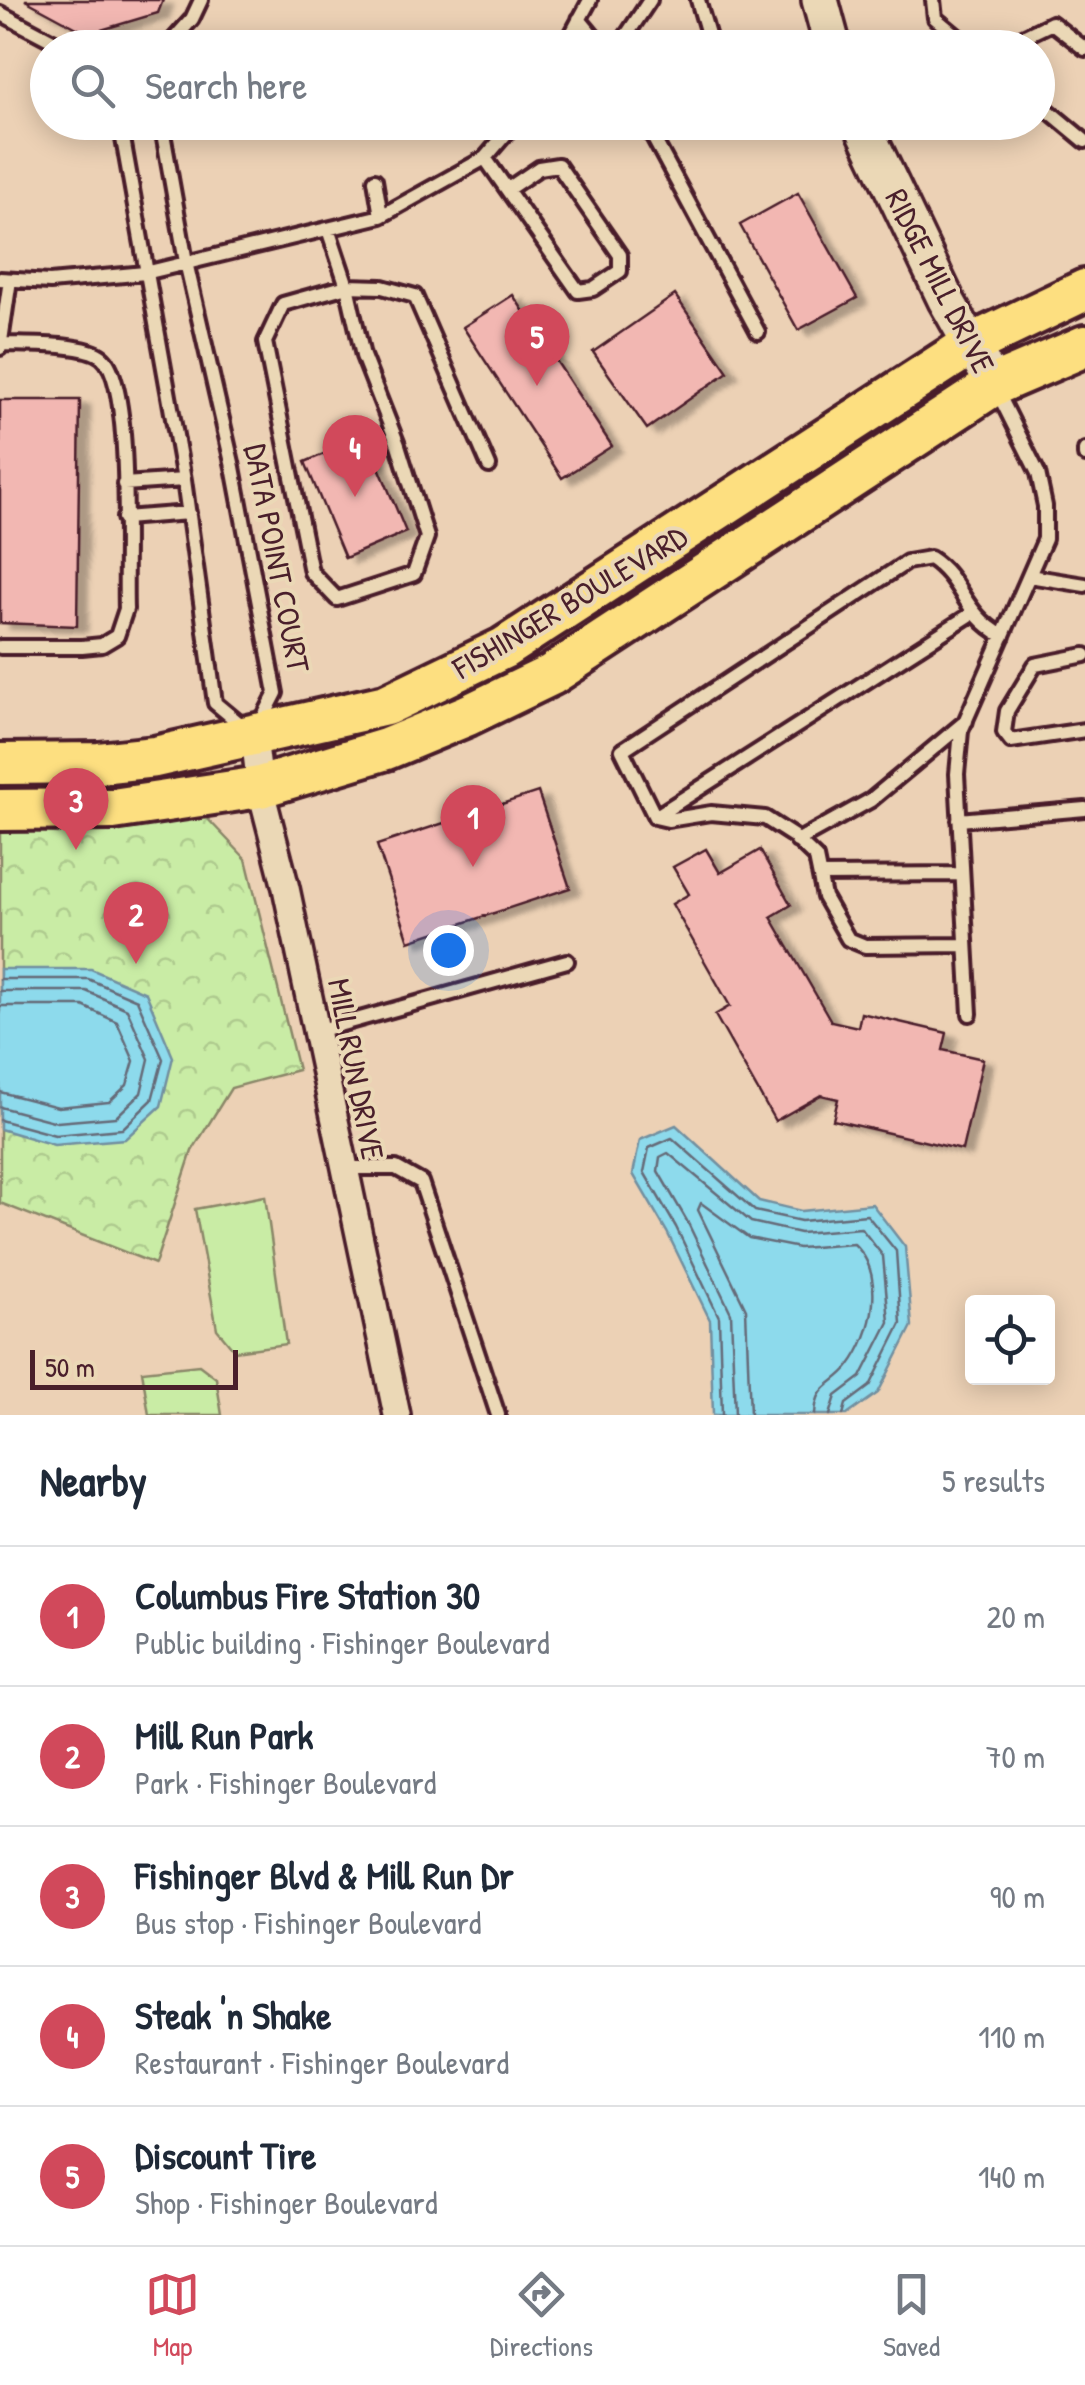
<!DOCTYPE html>
<html lang="en">
<head>
<meta charset="utf-8">
<style>
	:root { --surface:#fff; --page:#f6f6f7; --text:#1f2937; --muted:#747a83; --line:#e0e1e3; --accent:#d1495b }
	body { margin:0; font-family:"Patrick Hand",sans-serif; background:var(--page); color:var(--text) }
	.controls { position:absolute; right:30px; bottom:30px; display:grid; overflow:hidden; border-radius:10px; box-shadow:0 5px 25px #0003 }
	.controls button { width:90px; height:90px; display:grid; place-items:center; padding:0; border:0; border-bottom:2px solid var(--line); background:var(--surface); color:var(--text); font:50px sans-serif }
	.scale { position:absolute; left:30px; bottom:25px; width:208px; box-sizing:border-box; padding-left:10px; border:5px solid #4a1f2b; border-top:0; font-size:28px; line-height:35px; white-space:nowrap; color:#4a1f2b; -webkit-text-stroke:8px #ebd8b6; paint-order:stroke }
	.you { position:absolute; left:448px; top:950px; width:35px; height:35px; margin:-25px; border:8px solid #fff; border-radius:50%; background:#1a73e8; box-shadow:0 0 0 15px #1a73e833 }
	.badge { display:grid; place-items:center; width:65px; height:65px; border-radius:50%; background:var(--accent); color:#fff; font-size:32px; font-weight:700 }
	.pin { position:absolute; translate:-50% -82px; filter:drop-shadow(0 2px 5px #0008) }
	.pin::after { content:''; position:absolute; top:52px; width:35px; height:30px; background:inherit; clip-path:polygon(0 0,100% 0,50% 100%) }
	.list { margin:0; padding:0; list-style:none }
	h2 { display:flex; justify-content:space-between; align-items:center; height:130px; margin:0; padding:0 40px; font-size:42px }
	h2 small { font-size:32px; font-weight:400; color:var(--muted) }
	.list li { display:grid; grid-template-columns:65px 1fr auto; gap:30px; align-items:center; box-sizing:border-box; height:140px; padding:0 40px; border-top:2px solid var(--line) }
	.list b { display:block; font-size:38px; white-space:nowrap }
	.list p { margin:0; font-size:32px; white-space:nowrap; color:var(--muted) }
	.list em { font-size:32px; font-style:normal; color:var(--muted) }
	.icon { flex:none; width:55px; height:55px; fill:none; stroke:currentColor; stroke-width:2; stroke-linecap:round; stroke-linejoin:round }
	.map { position:relative; flex:none; width:1085px; height:1415px; overflow:hidden }
	.search { position:absolute; background:var(--surface); box-shadow:0 5px 25px #0003; left:30px; right:30px; top:30px; height:110px; display:flex; align-items:center; gap:25px; box-sizing:border-box; padding:0 35px; border-radius:55px; color:var(--muted); font-size:38px }
	.sheet { height:830px; background:var(--surface) }
	nav { display:flex; justify-content:space-around; align-items:center; box-sizing:border-box; height:140px; border-top:2px solid var(--line); background:var(--surface); font-size:28px; color:var(--muted) }
	nav a { display:grid; justify-items:center; gap:5px }
	nav .on { color:var(--accent) }
	.map>svg:first-child { display:block }
</style>
</head>
<body>
<div class="map">
<svg width="1085" height="1415" viewBox="0 0 1085 1415">
	<defs>
		<pattern id="forest-crowns" width="20" height="18" patternUnits="userSpaceOnUse" patternTransform="scale(2.5)"><rect width="20" height="18" fill="#c9eca5"/><path d="M2 6a3 3 0 1 1 6 0M12 15a3 3 0 1 1 6 0" fill="none" stroke="#aeca8e"/></pattern>
		<filter id="shadow"><feDropShadow dx="10" dy="5.5" stdDeviation="2.5" flood-color="#0004"/></filter>
	</defs>
	<rect width="100%" height="100%" fill="#ecd1b5"/>
	<filter id="ink" filterUnits="userSpaceOnUse"><feTurbulence type="fractalNoise" baseFrequency=".01" numOctaves="2"/><feDisplacementMap in="SourceGraphic" scale="20" xChannelSelector="R" yChannelSelector="G"/><feConvolveMatrix kernelMatrix="1 2 1 2 8 2 1 2 1" color-interpolation-filters="sRGB"/></filter>
	<g filter="url(#ink)">
		<!-- forest -->
		<path fill="url(#forest-crowns)" stroke="#8a8668" stroke-width="2.5" d="M204,815L246,859L298,1070L231,1088L192,1151L155,1264L0,1203V830L58,833Z"/>
		<!-- garden -->
		<path fill="#c9eca5" stroke="#8a8668" stroke-width="2.5" d="M265,1196L286,1344L235,1351L217,1329L195,1209Z
			M199,1365L216,1378L222,1415H149L142,1371Z"/>
		<!-- water -->
		<path fill="#8ddaec" stroke="#728f9f" stroke-width="2.5" d="M0,969H91L146,993L173,1057L161,1106L125,1139L54,1145L0,1129Z
			M676,1125L759,1201L801,1211L872,1204L905,1247L912,1326L878,1393L847,1415H713L710,1320L667,1232L633,1174L640,1140Z"/>
		<g fill="none" stroke-linecap="round" stroke-linejoin="round">
			<!-- shore -->
			<path stroke="#656a78" stroke-width="2.5" d="M0,979H88L137,1000L163,1059L152,1100L122,1129L55,1135L0,1120
				M0,991H86L127,1009L149,1059L141,1093L116,1117L57,1122L0,1107
				M0,1006H83L117,1022L134,1061L127,1085L109,1102L58,1107L0,1092
				M722,1415L719,1317L676,1227L644,1172L649,1148L672,1138L755,1211L801,1221L867,1215L896,1251L901,1324L870,1386L846,1404L843,1415
				M735,1415L731,1313L687,1221L658,1171L660,1157L668,1153L751,1222L800,1233L861,1228L883,1256L889,1322L861,1377L836,1396L830,1415
				M750,1415L746,1309L698,1210L701,1203L749,1238L799,1248L854,1244C886,1274 874,1334 849,1366C834,1386 816,1383 815,1415"/>
		</g>
		<!-- building -->
		<path fill="#f2b7b2" stroke="#4a1f2b" stroke-width="2.5" filter="url(#shadow)" d="M25,0H163L158,13L88,34Z
			M798,193L857,298L798,330L740,225Z
			M513,295L612,446L562,478L463,327Z
			M675,295L728,372L647,429L593,352Z
			M0,400H80L77,626L0,623Z
			M366,436L406,532L345,558L305,462Z
			M538,792L570,888L409,941L377,845Z
			M706,849L720,873L760,850L791,905L771,917L831,1021L858,1027L861,1013L947,1033L943,1050L983,1059L962,1150L833,1120L838,1099L821,1095L775,1121L715,1015L730,1006L672,904L689,894L673,867Z"/>
		<g fill="none" stroke-linecap="round" stroke-linejoin="round">
			<defs>
				<path id="service" d="M698,0L712,48
					M933,0L935,18L971,48
					M0,13L66,48
					M579,19L603,48
					M166,48L192,19L201,0
					M564,48L590,0
					M618,48L650,0
					M1000,48L1052,23L1085,49
					M1038,102L1085,141
					M120,122L184,480L215,703L245,728
					M161,122L186,262L233,467L276,693L260,724
					M645,122L758,332
					M485,158L578,291L593,289L620,271V255L558,165L539,168L508,189
					M375,180L381,216
					M328,229L347,286L382,287L415,296L489,466
					M0,279L50,282L145,273L381,216L485,158L516,122
					M347,286L363,356L398,445L427,537L414,574L337,599L311,572L265,342L283,304Z
					M0,348L10,280
					M1085,450V455
					M124,484L184,480
					M124,518L189,513
					M1029,576L1085,585
					M0,647H82L102,645L117,636L126,609C124,563 134,382 102,357C85,343 26,345 3,344
					M1085,655L1035,665L1007,711L1004,732L1011,741L1085,730
					M655,817L973,613
					M959,820L1085,809
					M797,841L871,800L966,721
					M820,875L962,874
					M966,945L865,946L848,939L824,897L816,858L793,836L765,818L711,813L668,820L655,817L622,750L907,562L930,558C964,580 961,613 1003,636
					M970,1014L957,774L961,731L1045,539V506L1038,473L995,387
					M317,1031L567,961
					M345,1168H396L421,1182L498,1415"/>
				<path id="minor" d="M254,736L260,787L286,888L397,1415"/>
				<path id="secondary" d="M820,0L833,48
					M861,122L946,300L994,385"/>
				<path id="primary" d="M0,764L99,763L155,757L386,705L504,648L972,344L1085,290
					M0,810L113,809L260,787L386,749L468,715L551,675L994,385L1085,346"/>
			</defs>
			<!-- service casing -->
			<use href="#service" stroke="#4a1f2b" stroke-width="20"/>
			<!-- minor casing -->
			<use href="#minor" stroke="#4a1f2b" stroke-width="32"/>
			<!-- secondary casing -->
			<use href="#secondary" stroke="#4a1f2b" stroke-width="42"/>
			<!-- primary casing -->
			<use href="#primary" stroke="#4a1f2b" stroke-width="48"/>
			<!-- service -->
			<use href="#service" stroke="#ebd8b6" stroke-width="12"/>
			<!-- minor -->
			<use href="#minor" stroke="#ebd8b6" stroke-width="25"/>
			<!-- secondary -->
			<use href="#secondary" stroke="#ebd8b6" stroke-width="35"/>
			<!-- primary -->
			<use href="#primary" stroke="#fddf80" stroke-width="40"/>
		</g>
	</g>
	<g text-anchor="middle" stroke-width="8" stroke-linejoin="round" paint-order="stroke">
		<!-- street labels -->
		<g font-size="32" fill="#4a1f2b" stroke="#ebd8b6">
			<text transform="translate(940 281) rotate(63)" y="11">RIDGE MILL DRIVE</text>
			<text transform="translate(277 558) rotate(79)" y="11">DATA POINT COURT</text>
			<text transform="translate(570 602) rotate(-31)" y="11">FISHINGER BOULEVARD</text>
			<text transform="translate(356 1069) rotate(79)" y="11">MILL RUN DRIVE</text>
		</g>
	</g>
</svg>
<div class="controls">
<button><svg class="icon" aria-label="locate" viewBox="0 0 24 24"><circle cx="12" cy="12" r="6"/><path d="M12 2v4M12 18v4M2 12h4M18 12h4"/></svg></button>
</div>
<div class="scale">50 m</div>
<div class="you"></div>
<div class="pin badge" style="left:473px;top:867px">1</div>
<div class="pin badge" style="left:136px;top:964px">2</div>
<div class="pin badge" style="left:76px;top:850px">3</div>
<div class="pin badge" style="left:355px;top:497px">4</div>
<div class="pin badge" style="left:537px;top:386px">5</div>
<div class="search"><svg class="icon" aria-label="search" viewBox="0 0 24 24"><circle cx="10" cy="10" r="6"/><path d="M15 15l6 6"/></svg>Search here</div>
</div>
<section class="sheet">
<h2>Nearby<small>5 results</small></h2>
<ul class="list">
<li><span class="badge">1</span><div><b>Columbus Fire Station 30</b><p>Public building · Fishinger Boulevard</p></div><em>20 m</em></li>
<li><span class="badge">2</span><div><b>Mill Run Park</b><p>Park · Fishinger Boulevard</p></div><em>70 m</em></li>
<li><span class="badge">3</span><div><b>Fishinger Blvd &amp; Mill Run Dr</b><p>Bus stop · Fishinger Boulevard</p></div><em>90 m</em></li>
<li><span class="badge">4</span><div><b>Steak 'n Shake</b><p>Restaurant · Fishinger Boulevard</p></div><em>110 m</em></li>
<li><span class="badge">5</span><div><b>Discount Tire</b><p>Shop · Fishinger Boulevard</p></div><em>140 m</em></li>
</ul>
</section>
<nav>
<a class="on"><svg class="icon" aria-label="map" viewBox="0 0 24 24"><path d="M3 6l6-2 6 2 6-2v14l-6 2-6-2-6 2zM9 4v14M15 6v14"/></svg>Map</a>
<a><svg class="icon" aria-label="directions" viewBox="0 0 24 24"><path d="M12 3l9 9-9 9-9-9zM9 14v-3h6M13 9l2 2-2 2"/></svg>Directions</a>
<a><svg class="icon" aria-label="saved" viewBox="0 0 24 24"><path d="M7 4h10v16l-5-4-5 4z"/></svg>Saved</a>
</nav>
</body>
</html>
